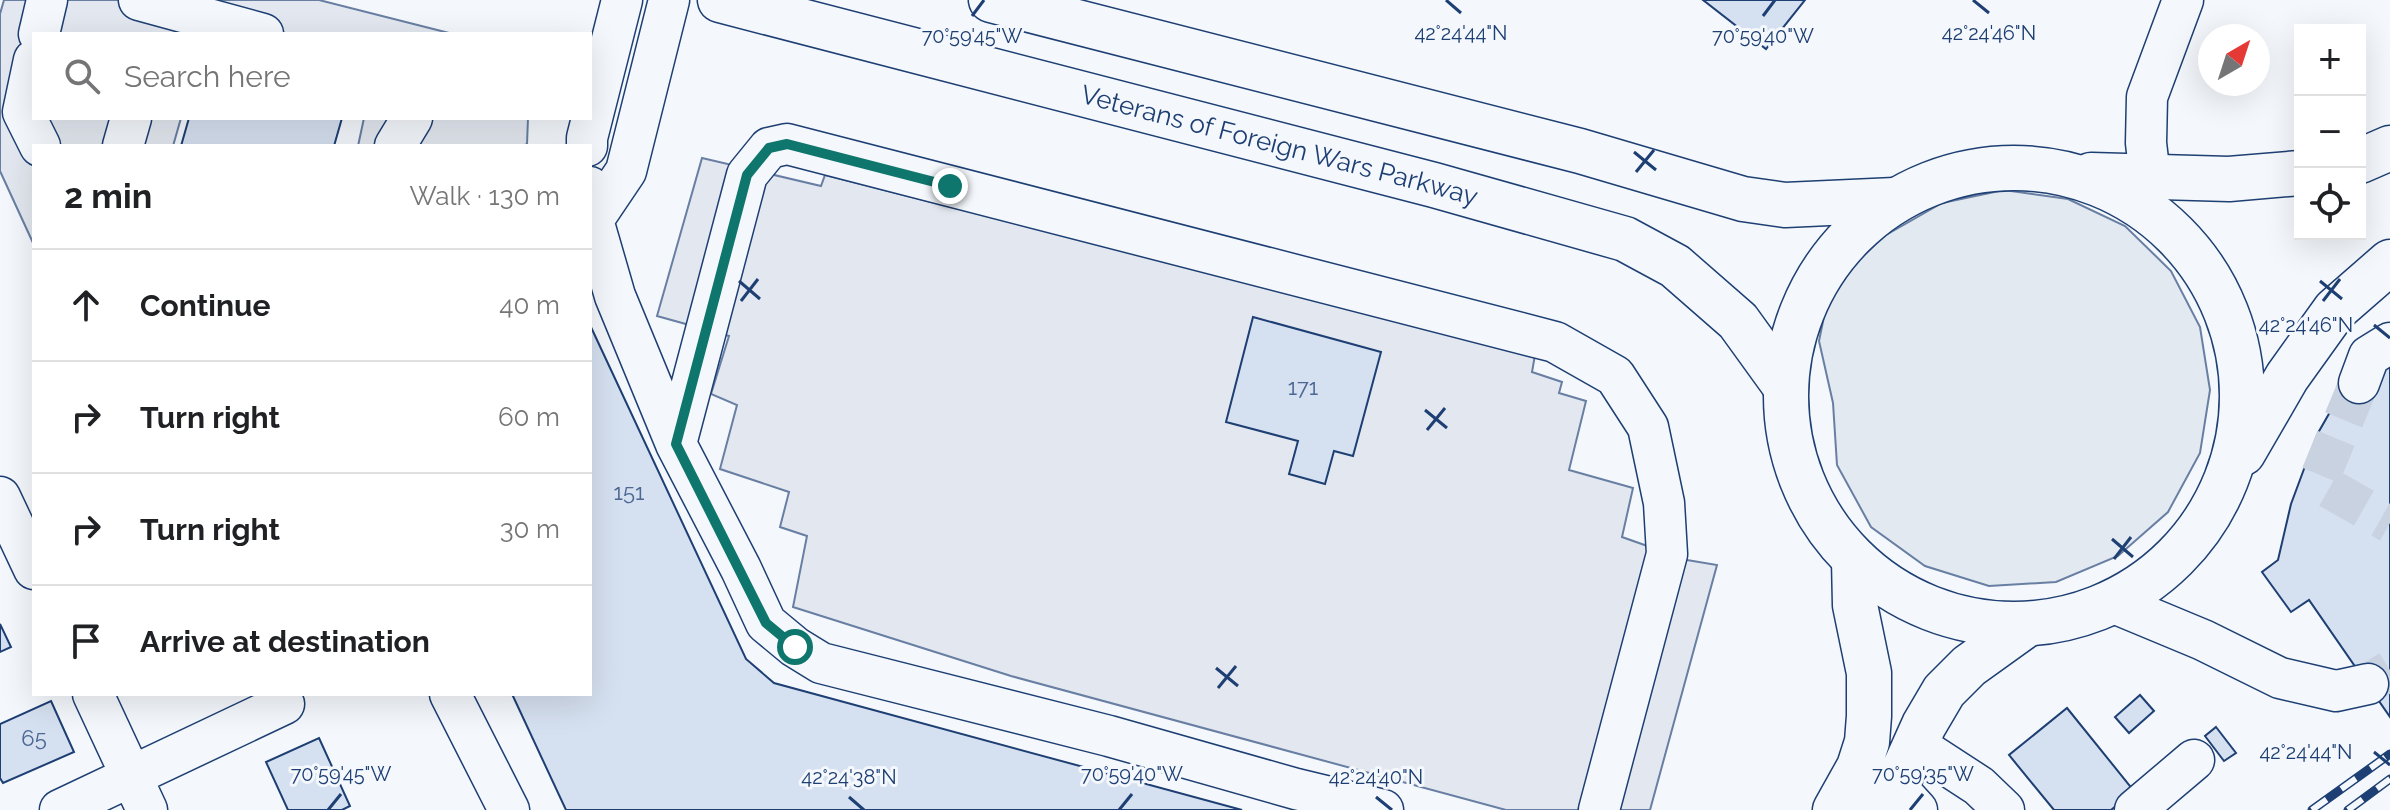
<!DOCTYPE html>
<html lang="en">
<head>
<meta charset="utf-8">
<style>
	:root { --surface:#fff; --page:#f2f2f2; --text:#202124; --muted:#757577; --line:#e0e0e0 }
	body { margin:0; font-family:Raleway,sans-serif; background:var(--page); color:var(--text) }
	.controls { position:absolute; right:24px; top:24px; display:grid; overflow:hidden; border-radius:0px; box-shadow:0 8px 32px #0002 }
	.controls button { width:72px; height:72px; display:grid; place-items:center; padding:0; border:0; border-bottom:2px solid var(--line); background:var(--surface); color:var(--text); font:40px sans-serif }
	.compass { position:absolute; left:2198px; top:24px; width:72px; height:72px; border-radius:50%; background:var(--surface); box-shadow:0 8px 32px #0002; rotate:39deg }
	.stop { position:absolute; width:24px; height:24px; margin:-18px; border:6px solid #0f766e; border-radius:50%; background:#fff }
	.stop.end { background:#0f766e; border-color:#fff; box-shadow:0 2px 8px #0008 }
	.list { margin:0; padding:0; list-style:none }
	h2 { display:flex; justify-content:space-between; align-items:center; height:104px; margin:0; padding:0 32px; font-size:34px }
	h2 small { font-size:26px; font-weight:400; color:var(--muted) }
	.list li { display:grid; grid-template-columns:52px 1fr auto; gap:24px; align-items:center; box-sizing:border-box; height:112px; padding:0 32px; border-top:2px solid var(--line) }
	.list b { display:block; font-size:30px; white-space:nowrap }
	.list em { font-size:26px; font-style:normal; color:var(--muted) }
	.icon { flex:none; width:44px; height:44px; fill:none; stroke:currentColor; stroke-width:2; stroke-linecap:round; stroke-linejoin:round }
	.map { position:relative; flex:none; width:2390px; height:810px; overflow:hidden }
	.search { position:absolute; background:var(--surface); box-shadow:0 8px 32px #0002; left:32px; top:32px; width:560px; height:88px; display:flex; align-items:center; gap:20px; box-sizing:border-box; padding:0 28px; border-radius:0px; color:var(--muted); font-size:30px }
	.panel { position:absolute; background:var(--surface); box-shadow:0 8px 32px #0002; left:32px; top:144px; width:560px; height:552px; border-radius:0px }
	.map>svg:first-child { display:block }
</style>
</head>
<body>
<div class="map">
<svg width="2390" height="810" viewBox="0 0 2390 810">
	<rect width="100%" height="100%" fill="#f4f7fb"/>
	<!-- green -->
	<path fill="#e3e9f0" stroke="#687fa3" stroke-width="2" d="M2004,190L2068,199L2125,226L2171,271L2200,327L2210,390L2200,453L2168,512L2118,556L2056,582L1989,586L1925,566L1871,527L1837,465L1833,403L1819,341L1826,307L1856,262L1886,235L1942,203Z"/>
	<!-- parking -->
	<path fill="#e3e8f0" stroke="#687fa3" stroke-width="2" d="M4,0H319L453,34H34V118H181L173,146H34V245L0,171V14Z
		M364,118H528L527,144L523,146H358Z
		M702,158L821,186L825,175L1535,355L1532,372L1562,382L1559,393L1586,401L1569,470L1633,488L1622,537L1687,560L1717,565L1650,810H1617L1582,798L1578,810H1506L1011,676L793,607L807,536L780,527L789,492L720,469L737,405L711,394L729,336L657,316Z"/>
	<!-- building -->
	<path fill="#d5e0f0" stroke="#1d3f73" stroke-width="2" d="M1703,0H1805L1766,49Z
		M189,118H342L334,146H181Z
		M1253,317L1381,352L1353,456L1334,451L1325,484L1289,474L1298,441L1226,422Z
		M590,325L746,659L774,683L1242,810H566L512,694H590Z
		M2390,361V717L2309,600L2291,612L2262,572L2278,560L2291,504L2304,469L2318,433L2338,398Z
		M0,624L11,647L0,652Z
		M2140,695L2154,711L2129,733L2115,717Z
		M51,701L74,752L3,783L0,778V724Z
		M2067,708L2134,791L2111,810H2054L2009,755Z
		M2216,727L2236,753L2224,761L2205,736Z
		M319,738L350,806L342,810H288L266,762Z"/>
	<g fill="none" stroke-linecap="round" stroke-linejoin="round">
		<!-- minor-tunnel -->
		<path stroke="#c9d2e0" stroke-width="40" stroke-dasharray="40 20" stroke-linecap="butt" d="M2359,383L2318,482L2390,523
			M2368,684L2390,670"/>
		<defs>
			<path id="minor" d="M139,0L263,34
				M39,34L47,0
				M34,60L23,112L40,146
				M123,146L131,118
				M395,146L412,118
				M587,146V138L622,0
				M2150,177L2146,143L2147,97L2183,0
				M590,187L593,220L615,296L676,444L741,569L766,623L795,647L821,663L1109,736L1296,789L1383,810
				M593,220L626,171L669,0
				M2359,383L2369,356L2390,343
				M676,444L747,175L769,148L787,144L1555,342L1615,376L1648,427L1664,503L1667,554L1599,810
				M0,497L34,569
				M2114,603L2203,640L2280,678L2336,691L2368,684
				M93,694L147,810
				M450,694L509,810
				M1916,745L1979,786L2004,810
				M1896,787L1917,810
				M60,810L284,704
				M2135,810L2194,760"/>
			<path id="major" d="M1835,810L1859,767L1867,742L1869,716V673L1855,605L1854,560
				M1879,810L1896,787L1924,725L1944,691L1969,666L2026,625"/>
			<g id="highway">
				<path id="s1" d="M720,0L1434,185L1625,239L1675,266L1738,321L1785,386"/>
				<path d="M991,0L1580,151L1743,199L1785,205L1895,200"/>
				<path d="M2360,161L2390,148"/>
				<circle cx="2014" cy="396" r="228"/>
				<path d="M2091,175L2229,179L2300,173"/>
				<path d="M2243,453L2287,377L2335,310L2390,262"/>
			</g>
		</defs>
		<!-- minor casing -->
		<use href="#minor" stroke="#1d3f73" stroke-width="43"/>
		<!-- major casing -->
		<use href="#major" stroke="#1d3f73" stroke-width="47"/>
		<!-- highway casing -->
		<use href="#highway" stroke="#1d3f73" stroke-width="47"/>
		<!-- minor -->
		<use href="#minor" stroke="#f4f7fb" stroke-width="40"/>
		<!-- major -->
		<use href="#major" stroke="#f4f7fb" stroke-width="44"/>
		<!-- highway -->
		<use href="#highway" stroke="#f4f7fb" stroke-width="44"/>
		<defs>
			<path id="rail" d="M2312,810L2390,754
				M2348,810L2390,779"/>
		</defs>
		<!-- rail casing -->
		<use href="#rail" stroke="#1d3f73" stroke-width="9"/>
		<!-- rail -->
		<use href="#rail" stroke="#f4f7fb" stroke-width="6" stroke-dasharray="18" stroke-linecap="butt"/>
	</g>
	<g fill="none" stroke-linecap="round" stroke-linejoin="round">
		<!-- route -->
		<path stroke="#0f766e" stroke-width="10" d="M795,647L766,623L676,444L747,175L769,148L787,144L950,186"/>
	</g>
	<!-- ticks -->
	<path fill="none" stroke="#1d3f73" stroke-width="3" d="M1446,0L1461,13M1973,0L1989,13M972,16L984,0M1763,16L1775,0M1634,152L1656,170M1636,172L1654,150M739,281L760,299M2320,281L2342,299M741,301L758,279M2323,301L2340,279M2374,325L2390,338M1425,410L1447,428M1427,430L1445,408M2112,539L2133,557M2114,559L2131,537M1216,668L1238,686M1218,688L1236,666M2374,752L2390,765M849,797L864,810M1376,797L1392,810M328,810L341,794M1119,810L1132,794M1910,810L1923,794"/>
	<g text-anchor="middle" stroke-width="6" stroke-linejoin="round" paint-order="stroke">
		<!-- number labels -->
		<g font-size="22" fill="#4b6792">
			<text x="1303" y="395">171</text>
			<text x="629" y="500">151</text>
			<text x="34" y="746">65</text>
		</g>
		<!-- street labels -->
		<g font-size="26" fill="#1d3f73" stroke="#f4f7fb">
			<text dy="9" stroke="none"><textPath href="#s1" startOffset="578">Veterans of Foreign Wars Parkway</textPath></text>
		</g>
	</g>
	<g font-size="20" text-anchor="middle" fill="#1d3f73" stroke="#f4f7fb" stroke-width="6" stroke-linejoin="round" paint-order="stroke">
		<text x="1461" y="40">42°24'44"N</text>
		<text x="1989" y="40">42°24'46"N</text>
		<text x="972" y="43">70°59'45"W</text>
		<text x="1763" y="43">70°59'40"W</text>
		<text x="2306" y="332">42°24'46"N</text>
		<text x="2306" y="759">42°24'44"N</text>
		<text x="341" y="781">70°59'45"W</text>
		<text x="1132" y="781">70°59'40"W</text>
		<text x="1923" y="781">70°59'35"W</text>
		<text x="849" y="784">42°24'38"N</text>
		<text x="1376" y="784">42°24'40"N</text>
	</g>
</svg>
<div class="controls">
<button>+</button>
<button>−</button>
<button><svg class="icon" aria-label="locate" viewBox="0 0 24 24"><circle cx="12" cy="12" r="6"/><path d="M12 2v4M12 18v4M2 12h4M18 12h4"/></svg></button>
</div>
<svg class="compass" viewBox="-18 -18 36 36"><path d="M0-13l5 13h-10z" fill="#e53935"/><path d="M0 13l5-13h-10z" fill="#757577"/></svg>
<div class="stop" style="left:795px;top:647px"></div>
<div class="stop end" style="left:950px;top:186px"></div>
<div class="search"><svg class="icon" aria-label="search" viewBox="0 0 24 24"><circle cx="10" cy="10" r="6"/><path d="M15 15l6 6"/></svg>Search here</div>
<section class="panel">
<h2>2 min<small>Walk · 130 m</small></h2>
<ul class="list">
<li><svg class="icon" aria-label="ahead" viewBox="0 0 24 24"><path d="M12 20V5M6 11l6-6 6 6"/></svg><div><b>Continue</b></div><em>40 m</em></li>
<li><svg class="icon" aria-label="right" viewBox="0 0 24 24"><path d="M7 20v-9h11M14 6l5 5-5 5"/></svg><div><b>Turn right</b></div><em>60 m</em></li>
<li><svg class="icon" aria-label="right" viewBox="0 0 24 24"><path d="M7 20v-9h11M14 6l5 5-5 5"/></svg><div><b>Turn right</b></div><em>30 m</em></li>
<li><svg class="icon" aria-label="arrive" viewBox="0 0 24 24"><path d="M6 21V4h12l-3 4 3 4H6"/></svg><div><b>Arrive at destination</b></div></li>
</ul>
</section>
</div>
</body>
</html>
